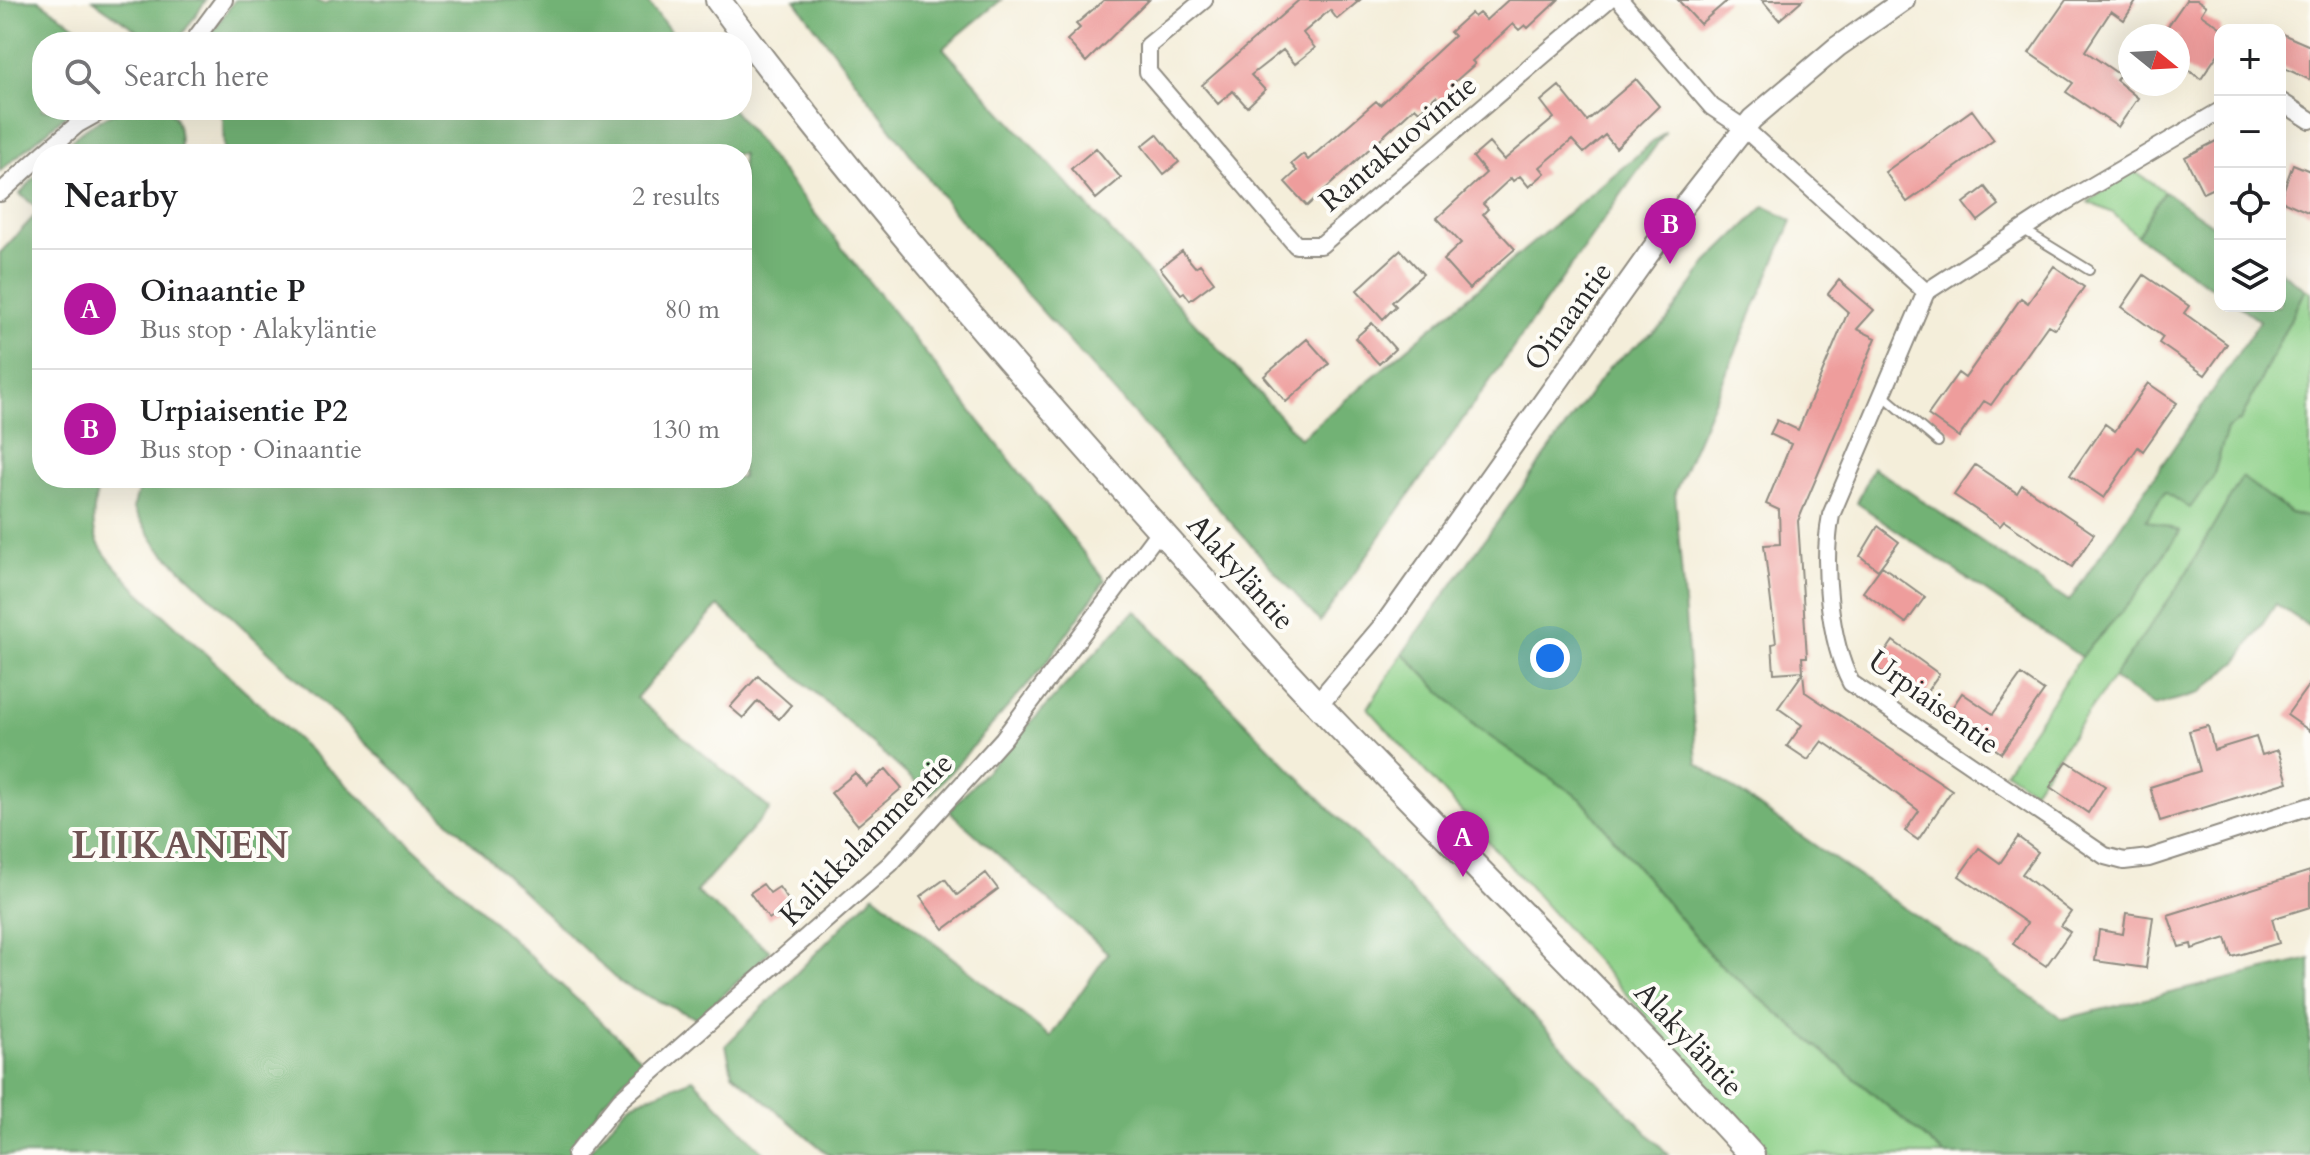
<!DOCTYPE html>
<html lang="en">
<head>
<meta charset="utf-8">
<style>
	:root { --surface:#fff; --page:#f6f6f6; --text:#202124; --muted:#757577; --line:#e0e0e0; --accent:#b5179e }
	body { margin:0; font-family:Cardo,serif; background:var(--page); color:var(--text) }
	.controls { position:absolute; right:24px; top:24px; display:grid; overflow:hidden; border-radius:16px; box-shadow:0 8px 32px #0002 }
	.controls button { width:72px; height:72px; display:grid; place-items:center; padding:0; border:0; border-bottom:2px solid var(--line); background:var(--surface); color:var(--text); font:40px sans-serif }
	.compass { position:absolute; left:2118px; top:24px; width:72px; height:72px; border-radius:50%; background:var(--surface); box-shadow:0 8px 32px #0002; rotate:108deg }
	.you { position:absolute; left:1550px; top:658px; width:28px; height:28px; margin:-20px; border:6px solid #fff; border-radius:50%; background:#1a73e8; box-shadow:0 0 0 12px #1a73e833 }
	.badge { display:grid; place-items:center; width:52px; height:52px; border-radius:50%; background:var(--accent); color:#fff; font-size:26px; font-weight:700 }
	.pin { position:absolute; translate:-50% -66px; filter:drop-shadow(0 2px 4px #0008) }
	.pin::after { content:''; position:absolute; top:42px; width:28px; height:24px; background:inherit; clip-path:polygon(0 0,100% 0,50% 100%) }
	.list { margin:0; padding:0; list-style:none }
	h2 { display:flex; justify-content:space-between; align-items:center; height:104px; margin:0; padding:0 32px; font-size:34px }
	h2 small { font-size:26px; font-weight:400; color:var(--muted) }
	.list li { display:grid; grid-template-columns:52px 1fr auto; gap:24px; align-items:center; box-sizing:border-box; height:120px; padding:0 32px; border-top:2px solid var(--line) }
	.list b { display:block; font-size:30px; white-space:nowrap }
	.list p { margin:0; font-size:26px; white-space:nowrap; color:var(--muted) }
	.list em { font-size:26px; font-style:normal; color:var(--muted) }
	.icon { flex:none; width:44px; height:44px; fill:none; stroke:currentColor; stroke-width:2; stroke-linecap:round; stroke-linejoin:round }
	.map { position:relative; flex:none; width:2310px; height:1155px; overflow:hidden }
	.search { position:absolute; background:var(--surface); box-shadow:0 8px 32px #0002; left:32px; top:32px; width:720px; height:88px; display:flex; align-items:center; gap:20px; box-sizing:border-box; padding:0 28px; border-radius:32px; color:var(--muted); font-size:30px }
	.panel { position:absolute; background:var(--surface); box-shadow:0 8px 32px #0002; left:32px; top:144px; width:720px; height:344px; border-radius:32px }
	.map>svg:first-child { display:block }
</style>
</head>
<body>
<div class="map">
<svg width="2310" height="1155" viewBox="0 0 2310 1155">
	<rect width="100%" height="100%" fill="#fdfcf7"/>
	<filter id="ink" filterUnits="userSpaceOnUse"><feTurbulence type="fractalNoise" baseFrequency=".0125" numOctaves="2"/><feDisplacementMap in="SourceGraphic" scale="16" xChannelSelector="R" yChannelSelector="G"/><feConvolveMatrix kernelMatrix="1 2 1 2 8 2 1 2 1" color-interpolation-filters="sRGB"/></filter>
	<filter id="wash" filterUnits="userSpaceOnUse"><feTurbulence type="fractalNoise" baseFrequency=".006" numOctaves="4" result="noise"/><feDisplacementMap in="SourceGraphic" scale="32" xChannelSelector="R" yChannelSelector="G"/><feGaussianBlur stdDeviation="1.8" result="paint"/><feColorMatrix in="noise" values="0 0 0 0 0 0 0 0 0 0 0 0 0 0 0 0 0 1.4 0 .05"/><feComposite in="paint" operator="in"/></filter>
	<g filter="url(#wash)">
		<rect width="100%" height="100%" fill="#f4eeda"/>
		<!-- green -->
		<path fill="#8dd088" stroke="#5c7e5a" stroke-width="2" d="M2132,170L2164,191L2137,236L2113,213L2088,202Z
			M2305,289L2310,292V518L2291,513L2242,478L2180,584L2033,790L2005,771L2081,657L2133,599L2180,532L2146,520L2166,491L2213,477L2227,429L2241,420Z
			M1403,653L1476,727L1581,799L1713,958L1945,1155H1771L1368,708Z"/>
		<!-- forest -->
		<path fill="#72b274" stroke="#4e6e50" stroke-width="2" d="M0,0H38L99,42H42V110H72L0,171Z
			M93,0H206L177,42H153Z
			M235,0H313L325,4L332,0H646L679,42H205Z
			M795,0H1001L943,48L1300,438L1666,131L1320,622L956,215Z
			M118,110C165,110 181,97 180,154H56L83,130Z
			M219,110H733L1105,580L1044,666L930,795L718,606L636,698L770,809L696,892L770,951L698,1019L621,984L158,547L133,509L142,478H742V154H224L223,119Z
			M42,169V478H100C85,540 95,544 136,589L642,1060L602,1104L569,1155H0V253L40,210L20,194Z
			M2164,191L2220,230V293L2137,236Z
			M1765,206L1792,221L1675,492L1697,763L2063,1019L2310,959V1155H1945L1713,958L1581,799L1476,727L1403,653L1609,367L1665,323L1707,263Z
			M2280,271L2305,289L2241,420L2227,429L2213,477L2190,508L2165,492L2146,520L2180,531L2133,599L2081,657L1857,503L1873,467L2069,601L2260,321L2239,306H2280Z
			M2242,477L2290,513L2310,518V627L2276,604L2237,662L2200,693L2154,706L2113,678L2180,584Z
			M1135,610L1669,1155H829L732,1073L726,1045L874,894L1050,1037L1108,953L949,811Z
			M693,1079L766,1155H586L629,1104Z"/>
		<g id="blocks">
			<!-- building -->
			<path fill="#ee9d9c" d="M1104,0H1149L1086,62L1067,40L1080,28L1076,24Z
				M1299,0H1360L1337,19L1330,10L1303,33L1315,48L1295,64L1283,50L1251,75L1265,90L1247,107L1233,91L1218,104L1202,85Z
				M1508,0H1558L1528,28L1525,25L1519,30L1513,24L1472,61L1475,64L1450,86L1454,90L1441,102L1436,96L1419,111L1415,107L1307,206L1285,182L1297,171L1291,164L1303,154L1308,160L1376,101L1380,105L1454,36L1450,32L1471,13L1474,17L1479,13L1486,20Z
				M1678,0H1728L1700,24Z
				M1762,0H1802L1779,20Z
				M2066,0H2137L2124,20L2111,11L2085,51L2120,75L2116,80L2138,98L2118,127L2066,92L2073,83L2029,53Z
				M2186,0H2197L2206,6L2201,14L2220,27V51L2201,79L2178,63V36H2161Z
				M2280,33L2310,46V80L2280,66Z
				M1636,79L1659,106L1616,148L1605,135L1584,153L1572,140L1540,167L1545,173L1529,187L1520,176L1513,181L1511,178L1483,204L1488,209L1483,214L1515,249L1469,289L1443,260L1461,243L1437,218L1486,173L1473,157L1489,143L1504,160L1554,118L1541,101L1559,86L1587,121Z
				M1972,110L1994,140L1907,202L1885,172Z
				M1157,134L1179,162L1164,174L1142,146Z
				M2220,139V185L2203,193L2185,157Z
				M1096,148L1121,178L1096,199L1071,169Z
				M2293,164L2310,171V213L2280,200Z
				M1985,187L1999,205L1978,221L1964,203Z
				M1401,250L1423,274L1392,302L1396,306L1383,319L1357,290Z
				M1182,251L1195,267L1200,264L1214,282L1190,300L1184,292L1181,294L1160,268Z
				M2054,266L2084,287L2055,329L2048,325L1991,405L1984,401L1959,437L1928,415L1958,373L1965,378L2021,298L2028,303Z
				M2144,275L2189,306L2184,313L2227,344L2205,375L2159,343L2163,337L2122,307Z
				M1839,280L1874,310L1857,329L1876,338L1798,521L1807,657H1802L1803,671L1774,673L1772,644L1776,643L1764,545L1780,544L1779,510L1766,504L1791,444L1770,434L1777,420L1798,430L1848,312L1828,294Z
				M1372,323L1395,349L1379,364L1355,338Z
				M1307,339L1329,364L1286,402L1264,376Z
				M2148,383L2177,403L2143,451L2138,447L2104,498L2070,475L2105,424L2115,431Z
				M1975,465L2017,493L2022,485L2094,534L2072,567L2004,521L2000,526L1954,495Z
				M1878,526L1899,542L1878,570L1860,556Z
				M1882,566L1925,597L1906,623L1863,592Z
				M1893,641L1939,674L1921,700L1875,667Z
				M1803,673L1805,692L1952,790L1918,840L1905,831L1919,811L1869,773L1822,741L1808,760L1787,746L1802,725L1778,708Z
				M2021,675L2044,691L2001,753L1947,715L1962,693L1993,714Z
				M758,676L791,705L779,719L758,701L743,718L730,707Z
				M2310,683V731L2287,715Z
				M2208,726L2214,750L2256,737L2262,755L2278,750L2288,782L2160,821L2150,787L2200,771L2189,731Z
				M2067,761L2105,786L2088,813L2050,787Z
				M886,769L902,788L858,825L831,793L855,773L866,786Z
				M2018,837L2038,852L2022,874L2071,912L2061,926L2070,932L2046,966L2013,944L2027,923L1959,876L1979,848L2000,863Z
				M2310,871V907L2272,919L2279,943L2232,957L2226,938L2192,949L2191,944L2179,947L2168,915Z
				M986,873L998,889L944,929L920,897L945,879L957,895Z
				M763,884L770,893L779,887L791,904L769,919L750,893Z
				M2126,913L2153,917L2146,968L2095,961L2099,930L2123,934Z"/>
		</g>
	</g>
	<g filter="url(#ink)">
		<use href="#blocks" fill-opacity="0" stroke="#908c82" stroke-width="2"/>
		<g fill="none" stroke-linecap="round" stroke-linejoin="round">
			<defs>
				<path id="service" d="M2024,230L2089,270
					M1883,395L1938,442"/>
				<path id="minor" d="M1204,0L1148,46V72L1296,245H1321L1608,0
					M1620,0L1712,107L1745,129L1926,292
					M193,42L224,0
					M2280,101L2310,120
					M2220,111L2060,205L1926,292L1831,515C1822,562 1829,641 1851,683L2105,856L2124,861L2149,858L2310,806
					M43,154L78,124L103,110
					M0,193L42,155
					M575,1155L620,1100L890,864L1003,739L1160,530"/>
				<path id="tertiary" d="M1318,704L1384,626L1675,217L1752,119L1837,47L1904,0"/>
				<path id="secondary" d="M718,0C847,173 987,337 1131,498C1193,567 1255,638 1319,706C1463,856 1612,1001 1752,1155"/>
			</defs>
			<!-- service casing -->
			<use href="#service" stroke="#908c82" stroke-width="12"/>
			<!-- minor casing -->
			<use href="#minor" stroke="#908c82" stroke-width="20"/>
			<!-- tertiary casing -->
			<use href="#tertiary" stroke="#908c82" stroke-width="24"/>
			<!-- secondary casing -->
			<use href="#secondary" stroke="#908c82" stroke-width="28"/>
			<!-- service -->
			<use href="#service" stroke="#fff" stroke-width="8"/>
			<!-- minor -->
			<use href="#minor" stroke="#fff" stroke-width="16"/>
			<!-- tertiary -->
			<use href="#tertiary" stroke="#fff" stroke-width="20"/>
			<!-- secondary -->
			<use href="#secondary" stroke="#fff" stroke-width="24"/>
		</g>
	</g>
	<g text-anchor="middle" stroke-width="8" stroke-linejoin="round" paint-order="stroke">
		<!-- street labels -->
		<g font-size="30" fill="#2b2b2b" stroke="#fdfcf7">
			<text transform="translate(1398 143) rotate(-40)" y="10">Rantakuovintie</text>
			<text transform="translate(1568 316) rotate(-54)" y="10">Oinaantie</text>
			<text transform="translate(1241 572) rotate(48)" y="10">Alakyläntie</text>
			<text transform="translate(1934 702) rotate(36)" y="10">Urpiaisentie</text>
			<text transform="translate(866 839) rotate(-45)" y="10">Kalikkalammentie</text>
			<text transform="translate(1689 1039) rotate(47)" y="10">Alakyläntie</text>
		</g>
		<!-- district labels -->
		<g font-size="38" font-weight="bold" letter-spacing="2" fill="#6f5353" stroke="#fdfcf7">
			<text x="181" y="858">LIIKANEN</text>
		</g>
	</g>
</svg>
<div class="controls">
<button>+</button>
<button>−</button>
<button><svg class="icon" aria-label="locate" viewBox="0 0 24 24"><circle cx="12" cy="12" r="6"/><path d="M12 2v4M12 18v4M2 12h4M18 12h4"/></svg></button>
<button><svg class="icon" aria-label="layers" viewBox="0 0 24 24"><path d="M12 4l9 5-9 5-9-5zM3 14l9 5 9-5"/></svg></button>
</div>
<svg class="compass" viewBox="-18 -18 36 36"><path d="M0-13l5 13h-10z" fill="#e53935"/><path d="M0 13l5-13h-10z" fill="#757577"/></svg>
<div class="you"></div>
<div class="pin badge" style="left:1463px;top:877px">A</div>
<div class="pin badge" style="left:1670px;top:264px">B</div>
<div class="search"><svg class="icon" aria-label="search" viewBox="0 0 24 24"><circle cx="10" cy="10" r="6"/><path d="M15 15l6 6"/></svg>Search here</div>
<section class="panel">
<h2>Nearby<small>2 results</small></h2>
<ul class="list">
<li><span class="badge">A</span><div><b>Oinaantie P</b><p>Bus stop · Alakyläntie</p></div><em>80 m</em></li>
<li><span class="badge">B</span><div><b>Urpiaisentie P2</b><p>Bus stop · Oinaantie</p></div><em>130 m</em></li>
</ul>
</section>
</div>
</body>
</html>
